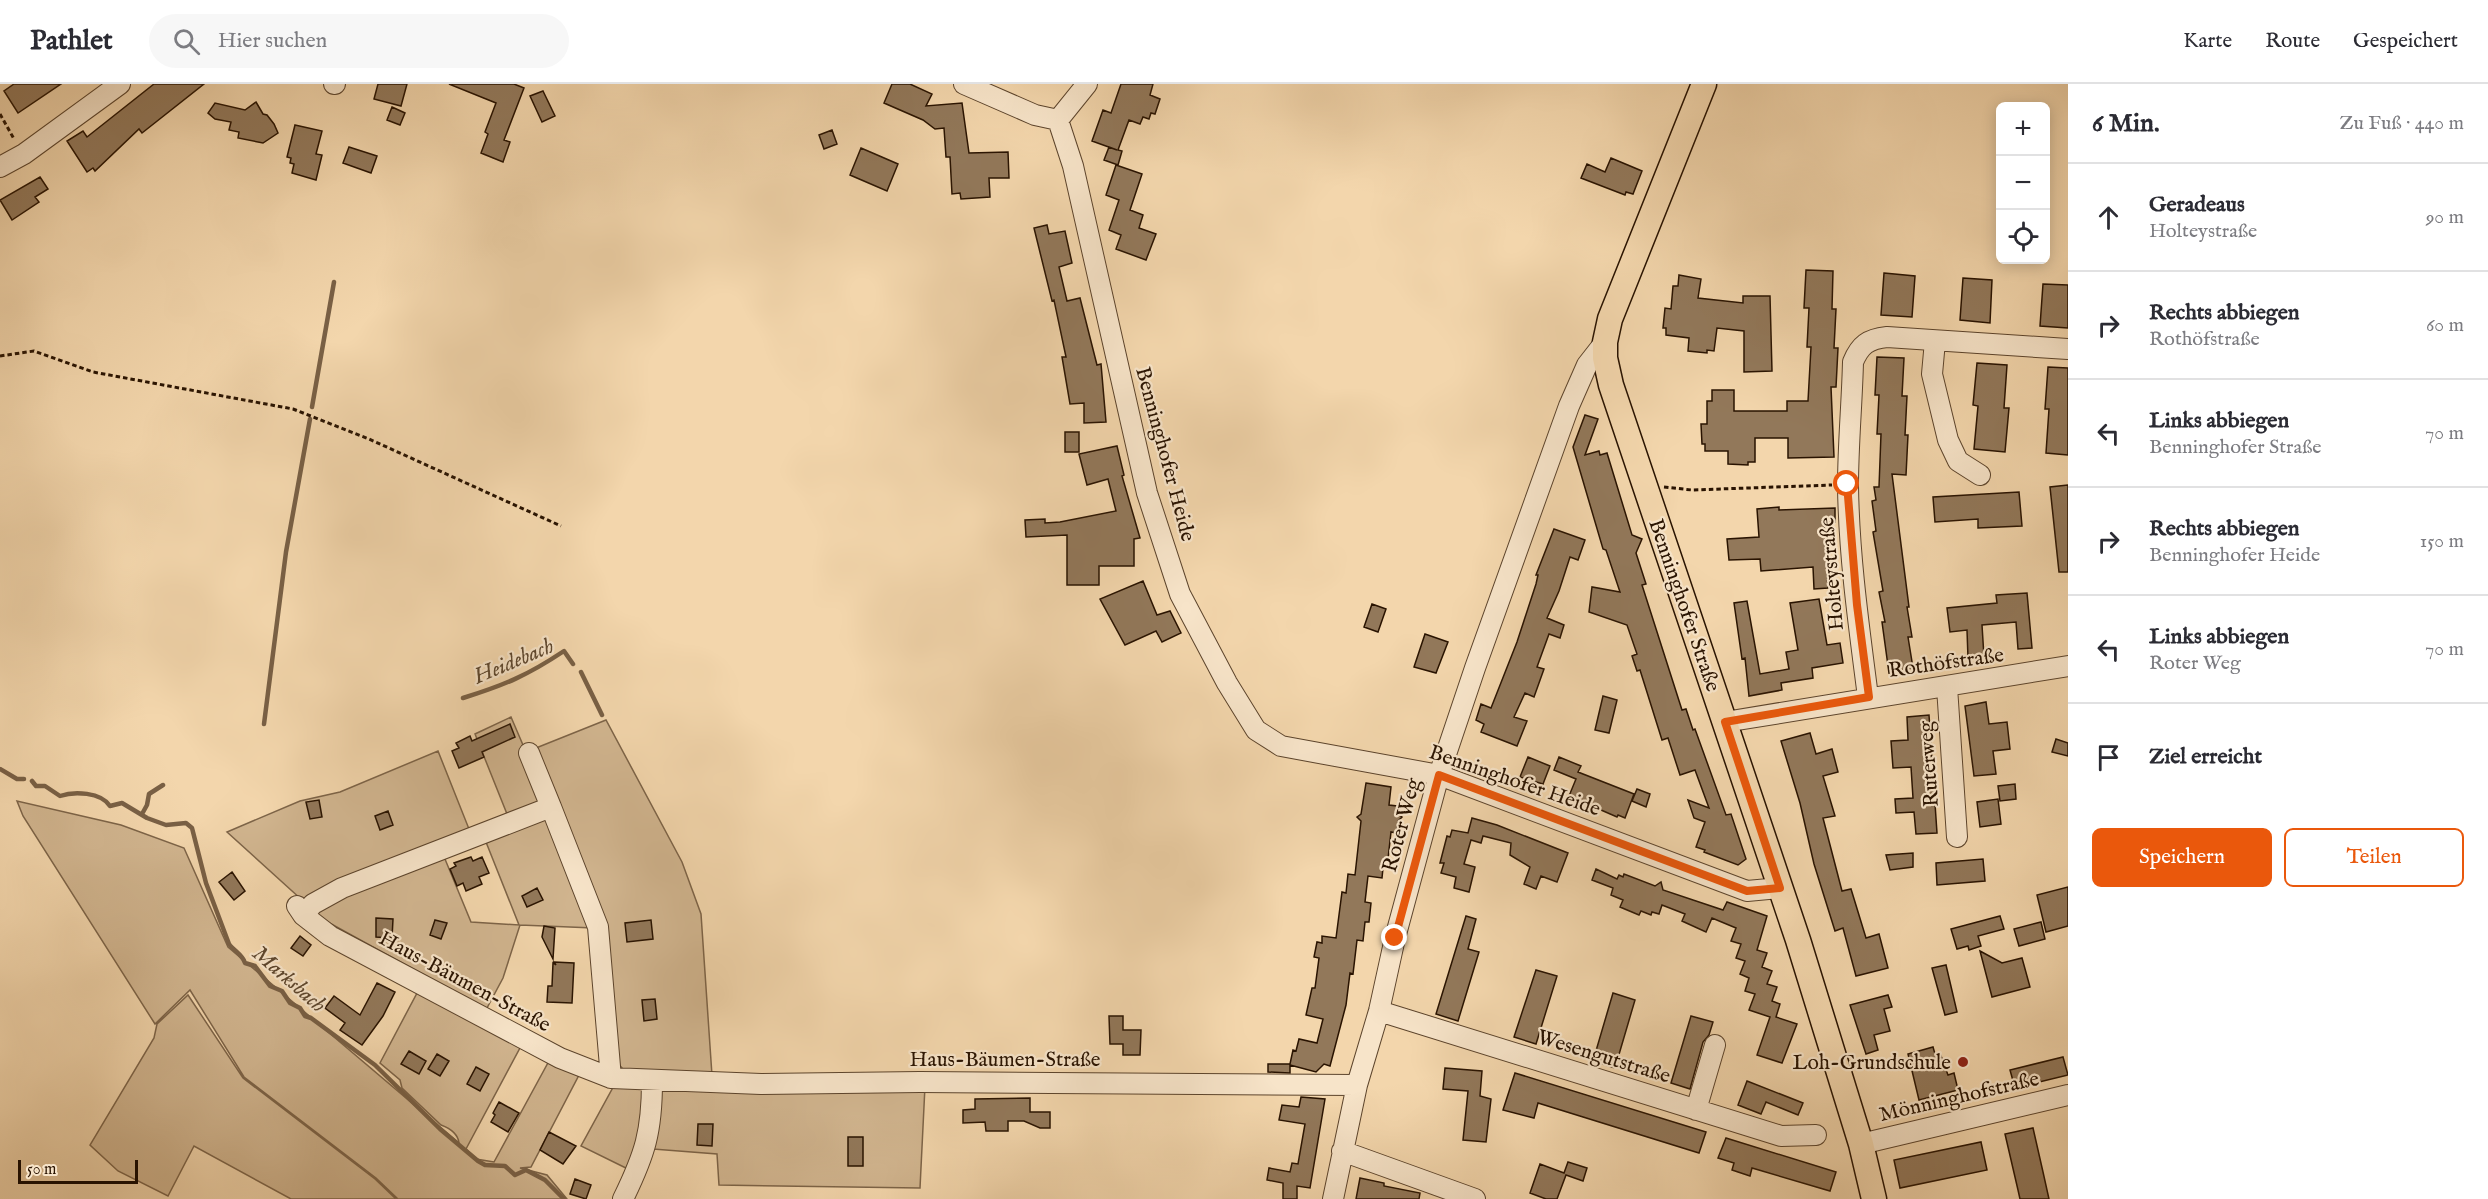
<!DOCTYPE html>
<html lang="de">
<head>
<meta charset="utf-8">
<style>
	:root { --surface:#fff; --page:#f7f7f7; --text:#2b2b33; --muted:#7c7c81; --line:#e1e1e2; --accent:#ea580c }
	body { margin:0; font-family:"IM FELL English",serif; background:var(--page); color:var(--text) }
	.controls { position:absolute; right:18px; top:18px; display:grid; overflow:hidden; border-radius:9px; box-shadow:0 3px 15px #0003 }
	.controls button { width:54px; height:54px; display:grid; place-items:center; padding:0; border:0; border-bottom:2px solid var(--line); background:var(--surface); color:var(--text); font:30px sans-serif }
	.scale { position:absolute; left:18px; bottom:15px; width:120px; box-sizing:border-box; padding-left:6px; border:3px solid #291301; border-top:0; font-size:16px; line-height:21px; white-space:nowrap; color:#291301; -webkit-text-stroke:4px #f7e4c9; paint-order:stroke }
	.stop { position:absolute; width:18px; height:18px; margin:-14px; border:4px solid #ea580c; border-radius:50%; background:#fff }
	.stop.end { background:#ea580c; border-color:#fff; box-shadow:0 2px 6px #0008 }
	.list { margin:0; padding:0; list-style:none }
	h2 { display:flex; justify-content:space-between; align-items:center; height:78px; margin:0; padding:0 24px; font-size:26px }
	h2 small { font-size:20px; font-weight:400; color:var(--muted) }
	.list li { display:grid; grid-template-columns:39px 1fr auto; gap:18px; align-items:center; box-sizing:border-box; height:108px; padding:0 24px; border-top:2px solid var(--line) }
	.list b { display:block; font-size:22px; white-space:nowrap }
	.list p { margin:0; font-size:20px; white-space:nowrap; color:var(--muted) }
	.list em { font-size:20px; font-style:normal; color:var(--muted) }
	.actions { display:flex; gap:12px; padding:18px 24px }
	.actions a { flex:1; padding:14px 0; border:2px solid var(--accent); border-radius:9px; text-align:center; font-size:21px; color:var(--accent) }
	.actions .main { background:var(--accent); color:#fff }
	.icon { flex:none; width:33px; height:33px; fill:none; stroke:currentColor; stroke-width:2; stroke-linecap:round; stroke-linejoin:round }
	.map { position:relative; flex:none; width:2068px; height:1115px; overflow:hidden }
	header { display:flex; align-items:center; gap:36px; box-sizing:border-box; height:84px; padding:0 30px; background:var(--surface); border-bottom:2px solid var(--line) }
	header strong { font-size:28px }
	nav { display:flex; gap:33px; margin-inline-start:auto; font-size:21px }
	.search { width:420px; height:54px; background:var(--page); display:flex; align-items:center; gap:15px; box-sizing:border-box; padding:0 21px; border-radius:33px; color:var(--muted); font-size:22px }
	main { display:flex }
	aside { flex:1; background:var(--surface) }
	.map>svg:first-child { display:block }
</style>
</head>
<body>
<header>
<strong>Pathlet</strong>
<div class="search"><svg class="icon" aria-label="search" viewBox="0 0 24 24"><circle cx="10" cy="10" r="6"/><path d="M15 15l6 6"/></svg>Hier suchen</div>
<nav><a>Karte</a><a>Route</a><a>Gespeichert</a></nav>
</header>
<main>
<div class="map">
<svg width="2068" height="1115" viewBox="0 0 2068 1115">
	<rect width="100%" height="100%" fill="#f3d6ac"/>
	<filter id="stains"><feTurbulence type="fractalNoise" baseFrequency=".00333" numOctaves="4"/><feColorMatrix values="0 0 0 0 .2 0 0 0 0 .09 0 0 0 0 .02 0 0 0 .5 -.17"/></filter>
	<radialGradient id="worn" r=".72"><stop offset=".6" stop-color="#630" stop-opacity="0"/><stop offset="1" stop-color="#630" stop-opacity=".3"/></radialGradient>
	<!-- green -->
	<path fill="#d1b58f" stroke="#7d6448" stroke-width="1.5" d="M511,633L526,668L606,636L682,778L701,830L713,1006L925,1002L920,1104L719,1101L717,1070L653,1065L632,1087L581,1062L623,985L614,975L594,844L520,841L503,894L479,939L521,962L466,1065L476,1075L494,1078L549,977L579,991L531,1083L520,1084L547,1091L567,1115H398L376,1094L244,993L190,906L155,940L23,732L17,717L121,741L184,764L228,863L459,1059C458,1050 449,1044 441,1041L402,1004L400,996L380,979L426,892L324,836L227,748L300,717L340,708L438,667L471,750L440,763L471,838L519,841L484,753L509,735L475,650Z
		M188,911L243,994L375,1095L396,1115H291L194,1062L168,1112L118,1087L90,1061L154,954L157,940Z"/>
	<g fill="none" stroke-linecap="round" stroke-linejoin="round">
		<!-- stream -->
		<path stroke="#796045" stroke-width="4.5" d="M312,323L334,198
			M581,588L602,631
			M463,614C505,601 528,591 564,567L573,580
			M264,640L286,468L310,335
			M0,685L17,695H24
			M32,697L36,702H45L60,712C74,707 101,708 110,722L122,719L147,734L166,741L186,739L192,744L206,799L229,860C234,867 243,871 245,879L255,882L270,902L282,907L290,919L300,924L305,932L311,934L375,981L440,1045L478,1077L485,1081L505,1082L515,1091L526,1086L545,1096L564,1115
			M142,730L147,721L149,710L163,701"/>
	</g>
	<!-- building -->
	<path fill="#92785a" stroke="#291301" stroke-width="1.5" d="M14,0H61L18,29L4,7Z
		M154,0H204L142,49L139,45L95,87L93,84L87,88L67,57L83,47L87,53Z
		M378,0H407L401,22L374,15Z
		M449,0H514L524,4L504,56L510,58L503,78L481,69L488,50L485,48L496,19Z
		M892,0H910L932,10L926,22L962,19L969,69L1008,68L1009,94H989L990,113L961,115L960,109L952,110L950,73H946L944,44L935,45L923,36L884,19Z
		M1121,0H1153L1150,11L1160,15L1155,30L1151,29L1149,35L1143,33L1140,40L1129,36L1118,66L1122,67L1118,81L1104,76L1109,63L1117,66L1092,57L1103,26L1111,29Z
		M543,7L555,32L542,38L530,12Z
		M256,18L263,30L267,31L274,40L278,49L263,59L238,54L239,48L229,46L231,38L215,35L208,29L215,19L245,26Z
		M392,23L405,29L400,41L387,36Z
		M295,41L322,47L316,70L322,71L316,96L292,89L294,80L290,79L291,74L287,73Z
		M832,46L837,60L824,65L819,51Z
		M349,63L377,72L371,89L343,79Z
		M861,64L898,80L887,107L850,91Z
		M1611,74L1642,87L1633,110L1626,108L1625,111L1581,94L1587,80L1605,88Z
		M1116,81L1142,90L1130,126L1143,131L1139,144L1156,150L1146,176L1116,165L1121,151L1109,146L1119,116L1106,111Z
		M40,93L48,105L35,113L39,118L12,136L0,116Z
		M1047,141L1049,150L1065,147L1072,179L1059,183L1067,217L1080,214L1097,281L1101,280L1106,338L1084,339V319L1070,320L1062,273H1066L1054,216L1052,217L1034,144Z
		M1806,186L1833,187L1832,225H1836L1834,264H1838L1836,303H1831L1834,373L1788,374V354H1755V378H1748V381L1728,380V367H1705V360H1702L1701,340H1707V317H1712V306H1734V327H1787V317H1808L1811,263H1807L1809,224H1804Z
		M1884,189L1915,192L1912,233L1881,231Z
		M1679,191L1701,195L1698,214L1743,219V212H1770L1772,287L1744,288V247L1717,244L1714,267L1707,266V269L1688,267L1689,254L1666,251V244H1663L1665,224L1671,225L1673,202H1678Z
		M1963,194L1992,196L1990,239L1960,236Z
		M2043,200L2068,201V244L2040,242Z
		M1877,273L1904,274L1902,312H1907L1905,351H1908L1906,391L1892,390L1909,523H1907L1912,553H1908L1913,584L1889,589L1882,538H1885L1879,508L1883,507L1873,448L1876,447L1872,417L1876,416L1874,403H1879L1881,350H1877L1879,311H1875Z
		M1977,279L2007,281L2004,324H2009L2005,368L1974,365L1978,322L1973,321Z
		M2048,283L2068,284V371L2046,369L2049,325H2045Z
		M1585,331L1598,335L1585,371L1599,367L1600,371L1607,369L1632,451L1642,455L1636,469L1646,500L1642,501L1682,626L1686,625L1693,646L1695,645L1726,731L1731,730L1746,775L1738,781L1704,768L1705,766L1696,763L1705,738L1694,734L1688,716L1709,724L1695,686L1680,691L1668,654L1662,656L1640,586L1637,587L1632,572L1637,570L1627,541L1589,528L1592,503L1620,508L1606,466L1603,465L1573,363Z
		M1065,348H1079V368H1065Z
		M1117,362L1124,391L1122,392L1140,454L1134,455V482H1099V501H1067V451L1026,453L1025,436L1045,435V439L1060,438L1116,427L1108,395L1087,401L1079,370Z
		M2068,401V488H2059L2050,403Z
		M2019,408L2022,442L1978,444V435L1935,438L1933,413Z
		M1779,423V426L1835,424V438H1824L1828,504L1814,505L1813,483L1761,487L1760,475L1729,476L1727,455L1759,453L1757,425Z
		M1554,445L1585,456L1578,476L1570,473L1559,507L1547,534L1564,541L1560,554L1549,550L1537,583L1544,585L1534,613L1525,609L1514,633L1527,637L1517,662L1481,648L1484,640L1476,636L1481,620L1491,624L1517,558L1536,500L1538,491H1536Z
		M1143,497L1157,531L1170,527L1181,549L1162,558L1156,547L1125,561L1100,515Z
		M2027,509L2032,564L2018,565L2016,538L1982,541L1984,573L1968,574L1967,546L1950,548L1947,524L1997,519L1996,511Z
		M1819,515L1827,561L1840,559L1843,579L1812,584L1813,594L1781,599L1782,606L1749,612L1745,574L1742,575L1734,519L1747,517L1760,590L1789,585L1786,568L1798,566L1790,519Z
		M1372,520L1386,525L1378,548L1364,543Z
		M1425,550L1448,558L1436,589L1414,583Z
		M1603,612L1617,616L1609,649L1595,646Z
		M1986,618L1989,640L2007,638L2010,665L1993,667L1996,690L1974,692L1965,622Z
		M1929,631L1937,749L1916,750L1914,728L1896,729L1895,715L1913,714L1911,683L1893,684L1891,657L1908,656L1907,633Z
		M510,640L515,653L482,668L484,673L459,684L452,667L459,664L456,659L470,652L472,657Z
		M1810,649L1816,670L1832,665L1838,688L1823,692L1835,732L1823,734L1842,807L1851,805L1866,854L1879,850L1888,884L1856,892L1843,844L1835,847L1814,780L1800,719L1781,657Z
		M2056,655L2068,659V672L2052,668Z
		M1528,673L1550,682L1543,700L1520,693Z
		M1559,673L1581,682L1578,688L1634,710L1625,734L1618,731L1617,733L1569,712L1576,695L1554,686Z
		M1366,699L1391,703L1389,721L1397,722L1396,728L1402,733L1398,737L1396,749L1391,748L1388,775L1384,774L1382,794L1368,792L1365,818L1371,819L1369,838H1365L1363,857L1357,856L1353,890L1350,889L1346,921L1330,982L1324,980L1316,988L1290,981V989L1268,988V980H1290L1293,966L1296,967L1299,955L1317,959L1323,935L1306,931L1312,904H1315L1319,874L1314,873L1317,858L1322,859V852L1336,854L1342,808L1346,809L1348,790L1355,791L1361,737L1357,733L1361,730Z
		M2015,700L2016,715L2000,717L1998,702Z
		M1637,705L1650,710L1646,723L1632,717Z
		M1998,715L2001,740L1980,743L1977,718Z
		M319,716L322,733L310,735L306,718Z
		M388,727L393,741L380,746L375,732Z
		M1472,734L1497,741L1568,769L1557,798L1541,792L1536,805L1524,800L1530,783L1510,771L1511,759L1483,752L1481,759L1471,756L1464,780L1475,783L1469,808L1454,804L1456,793L1441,789L1444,779H1440L1447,752L1450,753L1452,746L1468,749Z
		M1913,769V783L1890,786L1886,771Z
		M471,773L473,777L482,773L489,789L479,793L482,800L466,807L463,799L457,802L450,785L456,782L454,779Z
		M1983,775L1985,797L1937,801L1936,779Z
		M1596,785L1617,795L1619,791L1623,793L1624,790L1655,802L1661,798L1663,806L1723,826L1727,818L1767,832L1757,866L1767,869L1762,883L1772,887L1767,900L1777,903L1772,917L1780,920L1776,933L1797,940L1782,979L1757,971L1770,933L1749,926L1755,910L1745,907L1749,894L1740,890L1745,877L1736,874L1741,860L1731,857L1736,844L1712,834L1706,848L1682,837L1685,830L1662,821L1659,830L1652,828L1651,831L1641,827L1639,831L1620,823L1623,816L1611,811L1613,804L1592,796Z
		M232,788L245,807L234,816L219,798Z
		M2068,803V842L2046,848L2037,811Z
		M537,804L543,816L527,823L522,812Z
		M1466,832L1476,835L1468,865L1479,868L1458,937L1436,930Z
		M2000,832L2004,845L1978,852L1981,862L1969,866L1968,862L1957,865L1951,845Z
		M376,834L393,835L392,854L376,853Z
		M435,836L447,839L441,855L430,851Z
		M651,836L653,855L627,858L625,839Z
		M2041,838L2045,855L2019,862L2014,845Z
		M544,842L555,844L553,875L542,853Z
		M300,852L311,861L303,872L291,864Z
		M1980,867L2002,879L2022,874L2030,903L1992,913Z
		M554,878L574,879L572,919L547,918L548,902H552L553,879L556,881Z
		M1946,881L1957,928L1945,931L1932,884Z
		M1536,886L1557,892L1536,960L1514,953Z
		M377,899L395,908L383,932L362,961L340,946L345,939L325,924L334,912L360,931Z
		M1613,909L1635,916L1615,984L1593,977Z
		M1888,911L1892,923L1884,925L1890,947L1874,951L1878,966L1866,970L1850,921Z
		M655,915L657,935L644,937L642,916Z
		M1109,932H1123V946H1141L1140,971H1123V960H1110Z
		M1691,932L1713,938L1709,951L1703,958L1690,1005L1671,999Z
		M1933,963L1935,970L1940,969L1948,991L1954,989L1958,1006L1919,1016L1908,970Z
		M409,967L426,977L419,990L401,980Z
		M437,970L449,977L440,992L428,985Z
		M2063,973L2068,991L2015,1004L2010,986Z
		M476,983L489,990L480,1007L467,1000Z
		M1445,984L1482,987L1480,1012L1491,1015L1486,1058L1463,1056L1468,1007L1443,1005Z
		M1515,989L1706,1048L1699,1069L1538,1019L1534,1034L1503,1026Z
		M1747,997L1803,1019L1798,1031L1766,1018L1761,1030L1738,1021Z
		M1301,1013L1325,1015L1310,1104L1297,1102V1115H1283V1099L1267,1096L1269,1084L1290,1088L1292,1079L1298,1080L1305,1040L1279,1036L1282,1021L1299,1023Z
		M1030,1014V1028H1050V1044H1040L1024,1037H1008V1047H986L985,1038L963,1039V1026L975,1025V1015Z
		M499,1018L519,1029L508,1048L491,1038L495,1031L493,1029Z
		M698,1040H713L712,1062L697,1061Z
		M2033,1044L2043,1088L2049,1115H2020L2018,1106L2005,1050Z
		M549,1048L576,1062L563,1080L540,1066Z
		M848,1053H863V1082H848Z
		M1726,1054L1836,1088L1830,1107L1752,1084L1750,1092L1732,1086L1734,1079L1718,1074Z
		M1981,1058L1987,1086L1900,1104L1894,1076Z
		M1568,1078L1587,1084L1583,1097L1566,1091L1557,1115H1546L1530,1109L1540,1080L1564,1089Z
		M1360,1094L1384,1099V1102L1420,1109L1419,1115H1356Z
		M575,1095L591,1101L586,1115L570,1110Z"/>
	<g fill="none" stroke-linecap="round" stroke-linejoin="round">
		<defs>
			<path id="minor" d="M334,0H335
				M964,0L1035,31L1058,36
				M1058,36L1073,82L1147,409L1180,510L1227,599L1256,646L1281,662L1439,691L1747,807L1780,804
				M1058,36L1087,0
				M0,83L24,70L120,0
				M1935,257L1932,290L1948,356L1958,377L1980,391
				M1947,603L1957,753
				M1868,613C1859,543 1849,473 1848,402C1848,361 1852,319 1853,278C1860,261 1868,255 1887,253L2068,265
				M1725,638L2068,582
				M529,669L551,723
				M297,822L303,831L330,852L560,974L611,994L761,1000L920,998L1357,1001
				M303,831L313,820L342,804L551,723L598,843L611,994
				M1379,927L1781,1052L1816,1051
				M1696,1026L1715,961
				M1861,1060L2068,1011
				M1342,1067L1475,1115
				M623,1115C645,1070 652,1048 652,997
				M1333,1115L1357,1001L1379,927L1395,854L1439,691L1475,584L1569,322L1587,281L1605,258"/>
			<path id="major" d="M1704,0L1610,235L1605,258V274L1611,301L1798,856L1861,1060L1874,1115"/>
		</defs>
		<!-- minor casing -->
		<use href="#minor" stroke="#5c442c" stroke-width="22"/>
		<!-- major casing -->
		<use href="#major" stroke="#291301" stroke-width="27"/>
		<!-- path -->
		<path stroke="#291301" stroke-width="3" stroke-dasharray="4.5 3" stroke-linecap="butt" d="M0,30L14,55
			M0,272L34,267L93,288L293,325L369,355L561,442
			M1664,403L1692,406L1832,401"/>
		<!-- minor -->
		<use href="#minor" stroke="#f7e4c9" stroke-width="20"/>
		<!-- major -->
		<use href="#major" stroke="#f3d6ac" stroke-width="24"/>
	</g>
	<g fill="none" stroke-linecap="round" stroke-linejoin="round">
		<!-- route -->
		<path stroke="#ea580c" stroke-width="8" d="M1395,854L1439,691L1747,807L1780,804L1725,638L1869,613L1857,521L1847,400"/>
	</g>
	<!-- markers -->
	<circle fill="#8f2418" stroke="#f7e4c9" stroke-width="2" cx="1963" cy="978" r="6"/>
	<g text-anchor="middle" stroke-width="4.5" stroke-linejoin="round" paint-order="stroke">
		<!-- street labels -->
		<g font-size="21" fill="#291301" stroke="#f7e4c9">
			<text transform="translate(1166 370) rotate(75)" y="7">Benninghofer Heide</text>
			<text transform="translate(1831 490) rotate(-95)" y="7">Holteystraße</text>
			<text transform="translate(1685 521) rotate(71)" y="7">Benninghofer Straße</text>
			<text transform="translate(1946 578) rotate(-8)" y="7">Rothöfstraße</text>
			<text transform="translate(1928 680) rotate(-94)" y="7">Ruterweg</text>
			<text transform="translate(1515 696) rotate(19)" y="7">Benninghofer Heide</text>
			<text transform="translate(1401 741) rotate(-75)" y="7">Roter Weg</text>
			<text transform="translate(465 897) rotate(28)" y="7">Haus-Bäumen-Straße</text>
			<text transform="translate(1604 972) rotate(17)" y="7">Wesengutstraße</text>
			<text x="1005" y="982">Haus-Bäumen-Straße</text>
			<text transform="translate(1959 1012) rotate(-13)" y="7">Mönninghofstraße</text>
		</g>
		<!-- poi labels -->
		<g font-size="21" fill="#291301" stroke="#f7e4c9" text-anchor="end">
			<text x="1951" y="985">Loh-Grundschule</text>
		</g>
		<!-- water labels -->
		<g font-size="22" font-style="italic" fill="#5e472e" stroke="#f7e4c9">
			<text transform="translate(513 576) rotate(-23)" y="8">Heidebach</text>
			<text transform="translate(290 894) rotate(41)" y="8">Marksbach</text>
		</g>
	</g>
	<rect width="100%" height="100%" filter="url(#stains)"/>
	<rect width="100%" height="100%" fill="url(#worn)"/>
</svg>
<div class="controls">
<button>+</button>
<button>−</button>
<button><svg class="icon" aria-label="locate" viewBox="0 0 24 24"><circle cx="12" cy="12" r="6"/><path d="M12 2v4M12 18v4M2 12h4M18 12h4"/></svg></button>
</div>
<div class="scale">50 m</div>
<div class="stop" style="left:1847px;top:400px"></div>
<div class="stop end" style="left:1395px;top:854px"></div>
</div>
<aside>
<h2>6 Min.<small>Zu Fuß · 440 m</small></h2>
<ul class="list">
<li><svg class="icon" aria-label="ahead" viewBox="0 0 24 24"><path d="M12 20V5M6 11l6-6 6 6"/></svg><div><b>Geradeaus</b><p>Holteystraße</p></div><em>90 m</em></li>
<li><svg class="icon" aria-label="right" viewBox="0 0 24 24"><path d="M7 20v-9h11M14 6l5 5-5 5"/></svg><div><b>Rechts abbiegen</b><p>Rothöfstraße</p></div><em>60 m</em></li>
<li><svg class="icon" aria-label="left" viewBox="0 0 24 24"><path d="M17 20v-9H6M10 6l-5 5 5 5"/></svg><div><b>Links abbiegen</b><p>Benninghofer Straße</p></div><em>70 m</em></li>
<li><svg class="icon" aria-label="right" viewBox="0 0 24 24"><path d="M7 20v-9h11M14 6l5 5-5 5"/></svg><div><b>Rechts abbiegen</b><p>Benninghofer Heide</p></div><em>150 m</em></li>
<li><svg class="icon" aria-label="left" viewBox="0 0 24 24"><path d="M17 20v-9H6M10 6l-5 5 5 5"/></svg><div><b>Links abbiegen</b><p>Roter Weg</p></div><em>70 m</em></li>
<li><svg class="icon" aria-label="arrive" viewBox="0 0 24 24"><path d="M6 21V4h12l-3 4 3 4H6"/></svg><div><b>Ziel erreicht</b></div></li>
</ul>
<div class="actions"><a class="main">Speichern</a><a>Teilen</a></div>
</aside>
</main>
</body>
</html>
